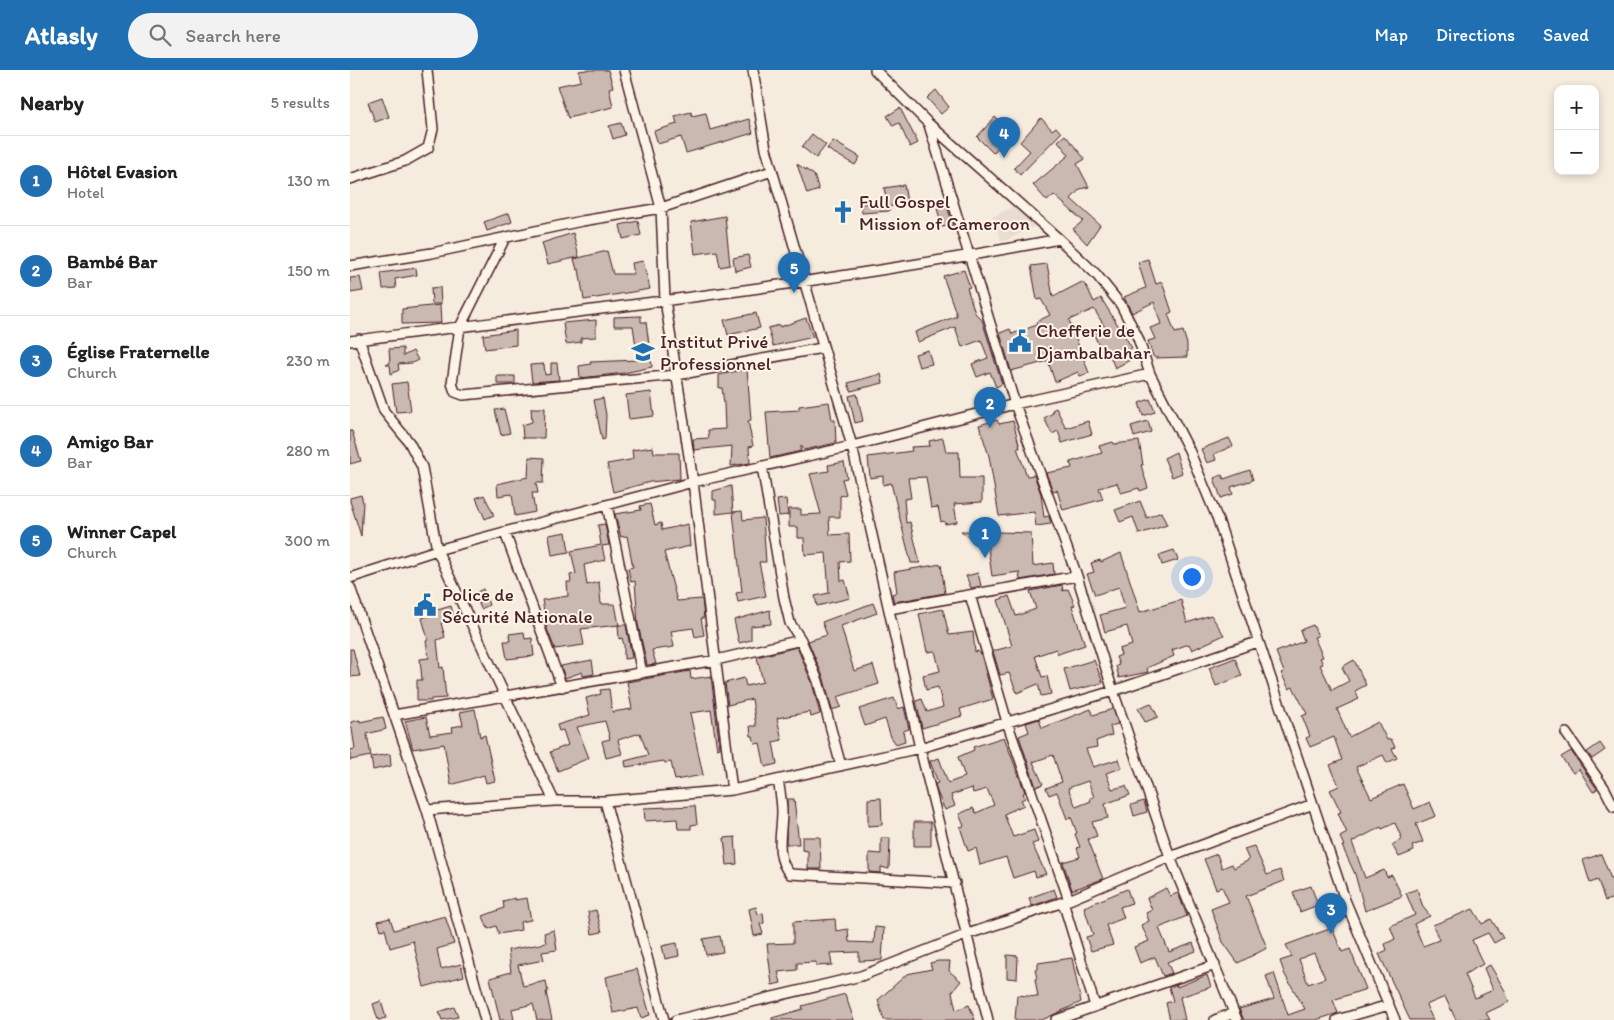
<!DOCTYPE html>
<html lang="en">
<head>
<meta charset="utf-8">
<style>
	:root { --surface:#fff; --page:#f2f2f2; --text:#222; --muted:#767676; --line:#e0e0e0; --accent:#1f6fb2 }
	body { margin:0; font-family:Itim,sans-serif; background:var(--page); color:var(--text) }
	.controls { position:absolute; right:15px; top:15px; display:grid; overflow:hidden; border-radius:10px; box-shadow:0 2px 8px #0003 }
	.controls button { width:45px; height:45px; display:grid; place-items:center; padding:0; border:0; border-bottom:1px solid var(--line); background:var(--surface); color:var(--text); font:25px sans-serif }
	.you { position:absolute; left:841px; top:506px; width:18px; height:18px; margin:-12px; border:4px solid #fff; border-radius:50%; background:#1a73e8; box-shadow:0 0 0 8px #1a73e833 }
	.badge { display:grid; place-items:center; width:32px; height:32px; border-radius:50%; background:var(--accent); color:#fff; font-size:16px; font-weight:700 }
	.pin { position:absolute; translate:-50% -41px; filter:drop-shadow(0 1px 2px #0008) }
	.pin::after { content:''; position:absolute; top:26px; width:18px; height:15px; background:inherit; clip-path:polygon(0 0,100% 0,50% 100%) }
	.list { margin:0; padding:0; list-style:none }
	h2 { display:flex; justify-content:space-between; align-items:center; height:65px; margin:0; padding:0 20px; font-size:21px }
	h2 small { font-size:16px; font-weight:400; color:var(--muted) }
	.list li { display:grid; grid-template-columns:32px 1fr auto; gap:15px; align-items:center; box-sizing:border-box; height:90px; padding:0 20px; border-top:1px solid var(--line) }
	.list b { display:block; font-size:19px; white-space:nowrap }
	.list p { margin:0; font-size:16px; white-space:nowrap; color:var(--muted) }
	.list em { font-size:16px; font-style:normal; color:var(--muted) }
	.icon { flex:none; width:28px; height:28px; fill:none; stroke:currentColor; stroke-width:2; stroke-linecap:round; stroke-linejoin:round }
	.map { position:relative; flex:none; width:1264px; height:950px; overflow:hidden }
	header { display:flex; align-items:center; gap:30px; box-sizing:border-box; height:70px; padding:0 25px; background:var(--accent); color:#fff }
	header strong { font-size:24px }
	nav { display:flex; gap:28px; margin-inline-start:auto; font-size:18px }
	.search { width:350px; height:45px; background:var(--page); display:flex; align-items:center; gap:12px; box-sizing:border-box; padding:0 18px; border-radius:28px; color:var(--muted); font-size:19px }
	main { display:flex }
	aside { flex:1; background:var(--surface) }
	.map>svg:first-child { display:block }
</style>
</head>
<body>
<header>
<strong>Atlasly</strong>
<div class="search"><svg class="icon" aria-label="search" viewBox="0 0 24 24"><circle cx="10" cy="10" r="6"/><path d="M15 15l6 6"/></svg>Search here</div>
<nav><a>Map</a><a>Directions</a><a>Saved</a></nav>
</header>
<main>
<aside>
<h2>Nearby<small>5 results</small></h2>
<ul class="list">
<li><span class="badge">1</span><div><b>Hôtel Evasion</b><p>Hotel</p></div><em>130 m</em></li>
<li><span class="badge">2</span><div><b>Bambé Bar</b><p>Bar</p></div><em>150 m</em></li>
<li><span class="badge">3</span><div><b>Église Fraternelle</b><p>Church</p></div><em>230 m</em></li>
<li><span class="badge">4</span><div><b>Amigo Bar</b><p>Bar</p></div><em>280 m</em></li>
<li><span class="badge">5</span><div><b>Winner Capel</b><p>Church</p></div><em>300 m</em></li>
</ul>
</aside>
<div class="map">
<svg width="1264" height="950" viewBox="0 0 1264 950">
	<rect width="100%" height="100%" fill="#f5ecde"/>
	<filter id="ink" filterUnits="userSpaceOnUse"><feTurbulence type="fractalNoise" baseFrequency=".02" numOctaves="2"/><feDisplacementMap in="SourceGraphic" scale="10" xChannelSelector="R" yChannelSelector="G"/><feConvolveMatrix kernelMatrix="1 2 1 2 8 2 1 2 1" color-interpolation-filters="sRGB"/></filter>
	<g filter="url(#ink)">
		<!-- built -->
		<path fill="#e8ddd0" d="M665,136L686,156L652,172L642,147Z"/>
		<!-- building -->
		<path fill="#cab9b1" stroke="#4a1f2b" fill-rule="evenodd" d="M236,0H258L263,17L259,18L263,37L218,48L207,16L231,11L229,1Z
			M586,20L599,37L591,44L577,28Z
			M32,27L39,47L25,52L18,32Z
			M550,38L568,73L560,77L549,53L543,56L537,46Z
			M341,42L342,46L356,43L360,60L399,49L403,63L336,83L331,67L308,74L304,61L327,54L325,46Z
			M645,47L662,63L643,83L627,67Z
			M691,48L702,60L706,57L711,63L670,105L664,98L680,81L670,72Z
			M271,53L275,65L263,69L259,56Z
			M462,64L476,75L466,88L452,77Z
			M715,65L735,89L727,94L739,117L730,119L721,129L750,155L737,174L723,159L733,151L704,125L697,131L683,115L719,85L708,71Z
			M483,71L510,87L505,95L477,79Z
			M447,94L464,105L469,120L457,124Z
			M554,115L557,132L539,137V141L512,143L511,134L537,132L534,118Z
			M597,136L603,155L592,157L587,138Z
			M159,143L162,152L137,161L134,152Z
			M375,146L380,195L370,197L367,181L345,184L341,152Z
			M288,151L291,165L273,169L270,155Z
			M223,163L229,187L198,194L192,173Z
			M257,181L263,204H284L282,193L293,191L300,219L234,230L229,199L227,200L224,189Z
			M398,185L401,197L385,201L383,188Z
			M798,189L806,214L812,212L822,242L818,244L825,263L833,261L837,274V287L805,288L803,286L798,271L805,269L800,258L811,254L804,232L782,243L774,227L796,218L788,192Z
			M697,194L703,227L732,212L737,217L744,232L751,228L782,278L775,282L780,290L765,298L760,286L755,288L743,263L756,259L744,239L719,250L739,303L730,306L728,302L705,312L698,291L661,301L650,263L660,259L662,264L687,255L686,252L700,245L691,229L687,230L681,196Z
			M66,198L67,205L45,209L46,218L33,219L31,203Z
			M614,200L620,217L617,218L625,243L632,250L652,314L646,317L640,302L627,307L622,294L638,288L631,270L612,277L605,257L568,272L565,262L607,246L593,206Z
			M10,207L13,221L0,223V208Z
			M90,217L91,234H82L81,218Z
			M90,235L91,253L52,254V239Z
			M406,243L410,258L378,265L374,250Z
			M291,246V252H296L302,297L274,303L230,308L229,296L241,294L240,292L288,290L283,256H264V247Z
			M456,248L463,267L423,276L418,258L430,255V257Z
			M246,250V267L231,268V272L216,274L213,253Z
			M166,260V275L135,279L133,265Z
			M53,278V286L63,281L68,290L62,293L48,294L49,300L41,304L40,295H36L40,293L39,279Z
			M578,280L582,294L569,297L565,284Z
			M201,293H207L209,310L182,312L180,295L194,294L195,305L201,304Z
			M397,299L401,350L398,351L403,376L399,377L400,393L381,396L382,376L344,380L343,369L359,368L358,360L375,359L374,334L372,318H369V305Z
			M531,304L533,313L501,321L498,313Z
			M147,306H165V314H147Z
			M57,312L61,341L46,342L42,314Z
			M301,322L304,346L279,349L276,325Z
			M507,324L513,351L505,353L499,326Z
			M253,328L256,345L255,369L252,370L244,330Z
			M800,329L805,342L793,346L789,333Z
			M479,332L482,350H485L486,373L454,380L451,375V381L420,388L416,342L449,340V336Z
			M181,338H195L194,368H173L172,355L182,352Z
			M706,338L716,358L738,351L742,364L712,373L708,361L702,364L694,348L703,343L702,340Z
			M154,339L160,363L151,365L145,340Z
			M647,350L649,354L663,351L670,378H667L677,406L684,405L691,424L694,447L699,446L701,454L686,456L684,442L649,446L639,386L629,355Z
			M798,351L801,362L784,367L781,356Z
			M0,361H2L11,391L0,394Z
			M593,368L596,382H609L610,408H632V432L604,434L607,452L595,454L594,451L591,452L588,437L581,438L576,407L558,408L561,428L554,429L556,453L560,452L570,493H561L541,413L533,415V406L520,408L518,387L562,381L561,377L580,376L579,371Z
			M879,368L883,376L864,384L866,390L857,393L851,379Z
			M789,371L793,395H791L798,418L790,421L789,418L771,423L767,413L749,418L753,429L713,440L707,420L703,421L696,403L722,398L720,392L752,383L749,376L763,372L764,374Z
			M303,377L304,383H329L330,409L300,412L263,422L257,394L280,390L283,388L282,380Z
			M826,382L832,403L822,407L814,388Z
			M179,387L194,388L193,413H186L188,423H182L185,442L165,446L162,424L148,426L147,414L178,407Z
			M494,392L497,408L492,409L496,424L490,426V447H479L480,465L499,464L500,491L490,492L491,511L495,510L500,528L467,536L465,526L479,523L476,483L455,485L454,468H448V457H439V439H451V445L471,444L460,404L479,401L478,395Z
			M900,400L903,410L881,417L883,424L871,428L864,408L872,405L874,409Z
			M381,416L383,442L366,444V430H363V421Z
			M11,425L13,432L11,466L0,431V428Z
			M134,425L144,445L135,449L126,428Z
			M436,429L438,445L429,446L427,430Z
			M790,431L797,448L811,442L817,455L789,464L783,447L770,452L765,440Z
			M300,434L305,455L311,453L312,460L338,454L340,476L314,482L327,531L352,529L354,548H351L354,565L345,567L343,558L321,561L324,577L302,580L306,594L297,595L288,554L285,511L281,512L278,498L283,497L277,466L271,467L265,444L291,440L290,436Z
			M392,441L393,450L413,448L416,492H409L416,526L388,532L386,523L392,522L383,442Z
			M255,454L259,475L252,476L255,490L234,495L237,515L249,512L251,534H265L269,555L231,559L234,575L205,579L197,559L192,530L218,526L217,512H221L220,505L226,504L221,481L251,475L248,455Z
			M611,461L681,463L683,496L703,493L704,504L670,510L669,502L642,506L637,471L622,470Z
			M216,462L219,482L202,485L199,465Z
			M824,480L828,490L812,495L809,485Z
			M771,483L790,542L831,530L837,553L861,545L874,565L842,580L839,574L822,580L824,586L797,598L798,602L769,608L766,596L769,595L766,587L771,585L769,579L782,575L777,556L755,562L750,545L775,538L769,517L745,525L737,504L744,502L741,493L750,490L751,492Z
			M591,494L595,523L544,532L542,524L547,522L544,502Z
			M628,503L631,516L621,518L616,506Z
			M712,515L713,521L718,519L725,535L722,536L735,575L708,584L706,579L685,586L692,607L697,606L701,624L691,626L688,614L667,623L659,603L650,605L643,581L662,576L648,530L659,526L666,546L686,539L680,521Z
			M133,519L139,535L131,539L125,523Z
			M523,533L527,543L491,556L504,601L523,595L529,614L487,627L491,637L482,640L474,609L458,571L477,565L472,552Z
			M101,536L105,550L91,553L95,567L87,570L90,598L93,597L96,628L81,629V631H67V610H72L70,589L79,588L76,571L78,570L72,548L78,546L77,543Z
			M593,539L599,565L623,562L625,582L628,581L631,584L643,629L610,639L612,646L572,658L566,631L572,629L577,642L593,637L588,617L576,620L573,605L590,601L585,581L577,582L569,544Z
			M420,540L421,554L401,556V570L389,573L384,550Z
			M268,555H276L282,588L274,589V575L272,568L269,569Z
			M963,555L968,566L964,567L973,587L970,588L973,594L970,595L982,620L999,611L992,597L1004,590L1016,615L1005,621L1009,629L987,639L999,667L1028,652L1037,670L1041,669L1045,677L1042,679L1047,688L1037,693L1033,685L1006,697L1021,728L1053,714L1064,739L1080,732L1086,746L1066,754L1073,772L1062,776L1064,781L1049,787L1042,775L1052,769L1045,753L1032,759L1031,757L1002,772L1015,808L1034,800L1037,807L1042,805L1052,826L1015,841L1005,804L992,776H994L990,767L997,763L988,743L991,742L980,720L989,716L980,695L992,690L984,667L960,677L956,668L960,666L952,646L957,644L943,617L939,619L931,603L934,602L926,582L954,571L950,560Z
			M174,562L175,569L182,568L184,586L157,589L154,571H160L159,564Z
			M447,577L462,613L470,644L461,647L460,642L427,648L432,670L423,672L427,694L415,697L410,673L405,674L403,666H401L400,656H406L402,629L378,635L375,613L394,608L396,616L413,612L407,587Z
			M0,579H3L10,606L0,607Z
			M885,588L892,606L866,616L859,598Z
			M242,590L244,604L233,606L232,602L215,608L211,596Z
			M744,590L753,613L720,621L714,599Z
			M340,601L341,609L361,606L370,678L367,679L361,640L340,643L353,705L325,710L321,692L315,693L314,691L276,697L275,691L298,685L290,663L268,670L272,684L256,688L252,671L260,669L255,651L227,657L239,688L208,701L200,682L218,675L213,660L209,661L207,655L240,645L236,628L251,624L250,620L259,619L262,642L282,639L277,612Z
			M544,628L548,639L554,637L559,659L553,661L555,671L546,674L541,667L535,649L515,656L509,639Z
			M801,633L808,647L795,652L788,638Z
			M125,639L130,667L135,665L145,711L136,713L134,705L101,715L94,674L63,679L55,651L76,647L80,665L103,662L102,657L113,655L110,642Z
			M741,639L743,645L763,639L768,654L760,656L762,665L746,671L747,677L736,679L743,697L769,689L772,698L756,703L762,719L776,716L780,725L755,734L758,748L742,752L747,766L738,769L753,809L722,820L713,792L730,787L727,778L730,777L725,764L727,763L721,747L717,749L707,722L699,725L696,718L712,712L703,685L683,692L693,714L686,717L669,666L679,662L676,653L689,649L692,658ZM738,711L744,727L740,728L741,731L726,737L718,718Z
			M33,647L36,659L17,664L21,686L0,690V680L5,679L1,652L10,650V652Z
			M654,667L675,722L673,723L675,728L671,730L674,735L654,744L663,767L684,760L688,772L682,774L696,804L686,807L684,801L663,808L656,787L630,795L626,778L618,781L610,757L614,756L609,744L623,738L626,743L644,735L637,719L623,723L622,718L601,725L605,736L595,740L587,722L585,714L588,713L580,691L589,688L598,713L615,707L608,687L624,680L623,677Z
			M1250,673L1255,680L1242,689L1237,682Z
			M1221,681L1247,719L1243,722L1229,699L1223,703L1211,687Z
			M40,684L41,696L23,700L21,687Z
			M531,728L532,755L518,756V729Z
			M437,729H444L449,774H436Z
			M794,731L797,742L784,746L781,735Z
			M345,736L347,754L341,755V759H328L327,749L295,751L294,738Z
			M564,752H581V776H564Z
			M385,767L387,794L377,795L374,768Z
			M452,767H470L471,799H458V781L452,780Z
			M531,768H540L539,799L531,797V803L519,802V783L531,784Z
			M904,776L917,805L930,800L934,811L896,826L917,878L888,893L873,872L861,839L879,832L872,817L866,819L854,789L867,784L872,798L882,794L884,798L899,790L894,779Z
			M1251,784L1264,816V828L1255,831L1248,810L1240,813L1233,790Z
			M961,816L968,835L950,842L943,822Z
			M816,818L820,826L828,823L837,846L809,858L819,882L843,873L846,881L817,892L822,903L813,906L805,887L790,893L784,877L799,871L791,855L799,851L796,843L802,840L797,828Z
			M704,819L707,827L682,836L679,828Z
			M777,819L782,833L770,837L774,848L756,855L763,875L741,881L736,867L743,865L734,837Z
			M1067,819L1073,837L1080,846L1064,854L1073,876L1089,870L1083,855L1123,839L1132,854L1141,849L1153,868L1144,873L1138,863L1122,870L1133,894L1115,904L1125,928L1143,920L1134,898L1140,895L1154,919L1159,932L1136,943L1140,950H1106L1095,927L1076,935L1083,950H1060L1029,884L1037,880L1035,874L1045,869L1040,856L1065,845L1056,823Z
			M165,828V830L177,828L181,850L170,852L171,860L149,864L146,856L138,859L133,846L154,838L153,831Z
			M406,837L408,844L413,843L414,853L410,854L413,864L404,866L399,839Z
			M246,840L252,862L242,864L238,842Z
			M95,846L104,874L87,879L91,899L111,894L114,906L74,917L63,871L40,878L35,859L31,860L28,851L40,848L44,860Z
			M485,849L486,861L498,859L499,872L524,873L525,857L534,858L532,890L509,891V882L480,883L482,895L466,896V892L447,893V900L428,902L431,913L422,915L417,874L443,873V852Z
			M982,858L992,882L1000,879L1016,919L983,930L988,943L966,950H894L889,939L924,929L916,906L924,903L938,945L955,939L935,905L930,891L942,887L936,875ZM964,883L975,908L958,914L949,889Z
			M204,860L207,880L192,882L194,890L168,895L173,916L196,911L198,922H196L202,950H187L183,934L162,939L164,950H150L140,908L161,902L158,880L196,873L194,863Z
			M370,866L373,882L356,885L353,869Z
			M327,873L329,886L315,889L312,876Z
			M657,885L668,886L667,909L657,908Z
			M722,888L731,932L692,950H665L667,925L688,927L685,909L687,908L685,900L688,899V893Z
			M588,891H600L599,901L611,911L602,922L606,940L619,935L625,950H534L528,930L557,904L582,899L580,893Z
			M287,899L300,945L291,948L288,938L263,943L256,907Z
			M857,905L861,917L830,927L835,950H820L816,933L823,931L819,917L827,915V917Z
			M495,924L504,950H422V948L453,939L452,936Z
			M31,931L36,948L28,950L23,934Z
			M104,937L108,947L92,950L89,942Z"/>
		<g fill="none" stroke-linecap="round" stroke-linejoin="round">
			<defs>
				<path id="minor" d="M274,0L311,138L315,230L343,412L382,720
					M403,0L416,79L502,376L570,678L638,950
					M525,0L578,53L709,169L746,204L771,235L788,268L800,304L839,380L868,450L995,830L1045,950
					M579,55L665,334L727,506L763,621L820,787L887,950
					M0,109L55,91L78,78L83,59L77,0
					M155,168L110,257L102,313L105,322L113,325L327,305L472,278
					M0,196L82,183L232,151L311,138L422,101
					M9,269L34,341L59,372L72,397L87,480L204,731
					M0,271C237,240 475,214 709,169
					M412,396L434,528L440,553L451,570L468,611L491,696
					M257,435L292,603
					M155,463L212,617
					M0,508L87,480L343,412L502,376L665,334L800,304
					M0,517L77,740L135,950
					M620,525L657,652L719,830
					M539,539L727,506
					M44,645L366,590L451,570
					M1216,663L1255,719L1264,737
					M428,710C430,721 432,731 432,742C432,763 424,786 440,804L605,813
					M255,731L314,950
					M77,740L204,731H255L382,720L570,678L763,621L907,572
					M713,832L745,936
					M326,950L511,906L618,864L719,830L820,787L963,734
					M706,950L865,895
					M865,950L884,943
					M987,950L1039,935"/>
			</defs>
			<!-- minor casing -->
			<use href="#minor" stroke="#4a1f2b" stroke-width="12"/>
			<!-- minor -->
			<use href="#minor" stroke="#fcf5e5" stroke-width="9"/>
		</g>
	</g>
	<!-- icons -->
	<defs>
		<symbol id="church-bare" viewBox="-9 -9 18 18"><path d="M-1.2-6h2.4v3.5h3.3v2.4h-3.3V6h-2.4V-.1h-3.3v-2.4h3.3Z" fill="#1f6fb2" stroke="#fcf5e5" stroke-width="2.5" paint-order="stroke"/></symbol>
		<symbol id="civic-bare" viewBox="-9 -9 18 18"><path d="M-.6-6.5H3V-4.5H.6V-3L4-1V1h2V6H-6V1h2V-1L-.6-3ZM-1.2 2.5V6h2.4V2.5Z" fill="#1f6fb2" stroke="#fcf5e5" stroke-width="2.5" paint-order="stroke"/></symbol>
		<symbol id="university-bare" viewBox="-9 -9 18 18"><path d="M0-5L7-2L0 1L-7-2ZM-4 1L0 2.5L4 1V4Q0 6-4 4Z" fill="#1f6fb2" stroke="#fcf5e5" stroke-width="2.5" paint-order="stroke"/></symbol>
	</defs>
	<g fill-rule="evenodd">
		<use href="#church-bare" x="477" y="126" width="32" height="32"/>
		<use href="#civic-bare" x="654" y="255" width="32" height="32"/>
		<use href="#university-bare" x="277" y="266" width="32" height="32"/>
		<use href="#civic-bare" x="59" y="519" width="32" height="32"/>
	</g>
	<g text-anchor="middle" stroke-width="4" stroke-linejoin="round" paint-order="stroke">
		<!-- poi labels -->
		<g font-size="19" fill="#4a1f2b" stroke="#fcf5e5" text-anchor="start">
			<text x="509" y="138">Full Gospel<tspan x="509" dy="22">Mission of Cameroon</tspan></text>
			<text x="686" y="267">Chefferie de<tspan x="686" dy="22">Djambalbahar</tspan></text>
			<text x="310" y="278">Institut Privé<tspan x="310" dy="22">Professionnel</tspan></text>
			<text x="92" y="531">Police de<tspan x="92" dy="22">Sécurité Nationale</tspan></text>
		</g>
	</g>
</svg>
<div class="controls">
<button>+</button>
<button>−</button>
</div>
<div class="you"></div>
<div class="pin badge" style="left:635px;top:488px">1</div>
<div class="pin badge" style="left:640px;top:358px">2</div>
<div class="pin badge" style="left:981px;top:864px">3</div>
<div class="pin badge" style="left:654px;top:88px">4</div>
<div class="pin badge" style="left:444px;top:223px">5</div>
</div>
</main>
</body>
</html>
